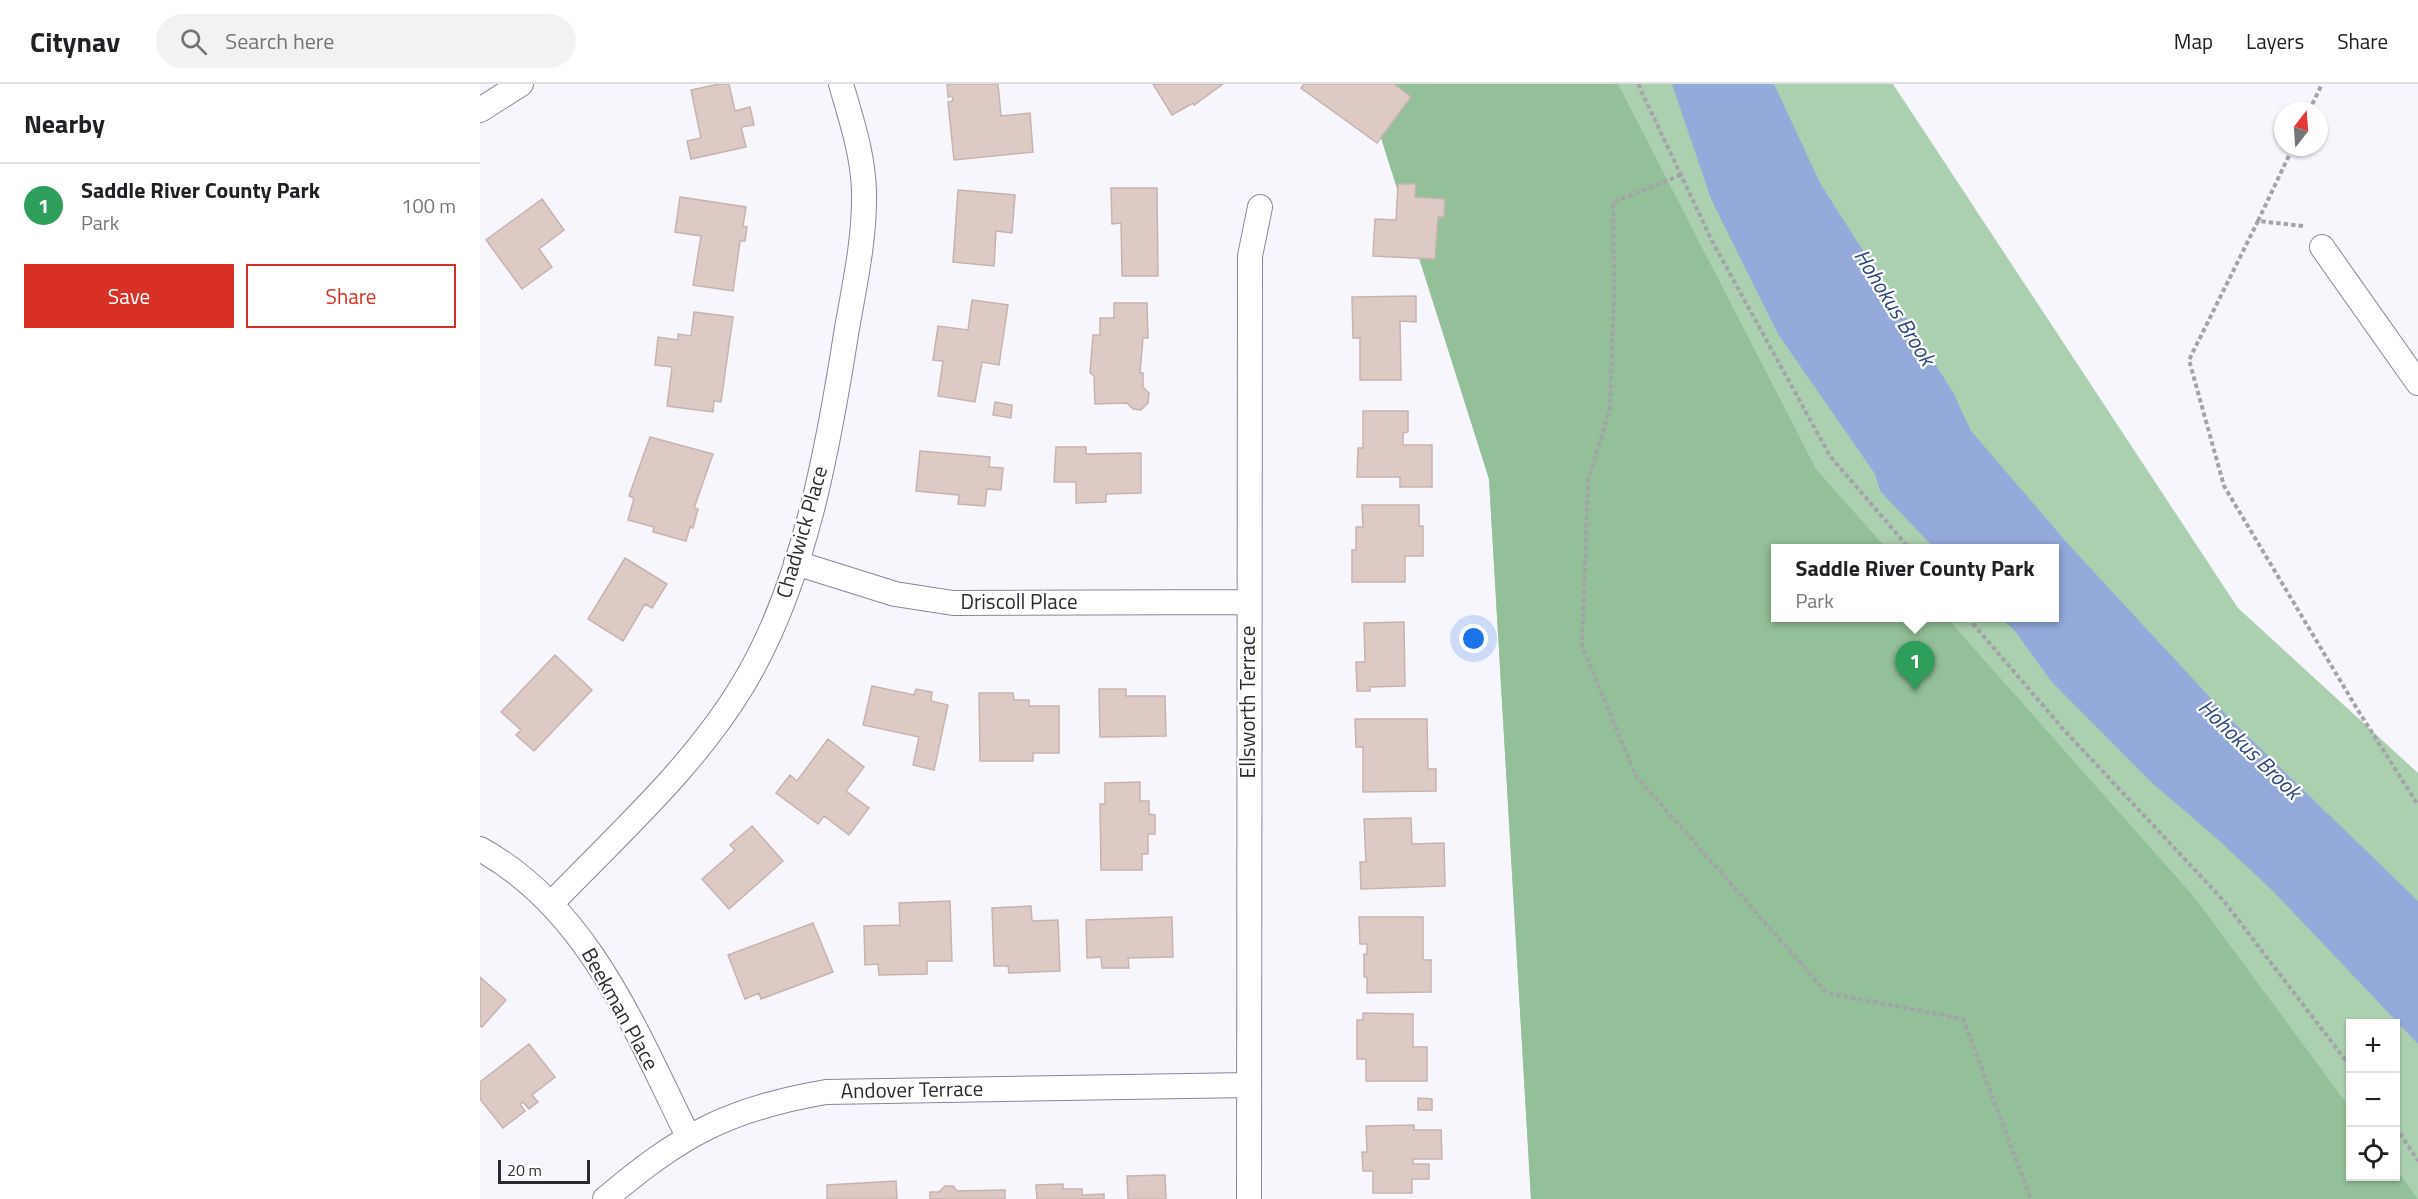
<!DOCTYPE html>
<html lang="en">
<head>
<meta charset="utf-8">
<style>
	:root { --surface:#fff; --page:#f2f2f2; --text:#202124; --muted:#757577; --line:#e0e0e0; --accent:#d93025 }
	body { margin:0; font-family:"Titillium Web",sans-serif; background:var(--page); color:var(--text) }
	.controls { position:absolute; right:18px; bottom:18px; display:grid; overflow:hidden; border-radius:0px; box-shadow:0 2px 4px #0004 }
	.controls button { width:54px; height:54px; display:grid; place-items:center; padding:0; border:0; border-bottom:2px solid var(--line); background:var(--surface); color:var(--text); font:30px sans-serif }
	.compass { position:absolute; left:1794px; top:18px; width:54px; height:54px; border-radius:50%; background:var(--surface); box-shadow:0 2px 4px #0004; rotate:17deg }
	.scale { position:absolute; left:18px; bottom:15px; width:92px; box-sizing:border-box; padding-left:6px; border:3px solid #2c2a31; border-top:0; font-size:16px; line-height:21px; white-space:nowrap; color:#2c2a31; -webkit-text-stroke:4px #fff; paint-order:stroke }
	.you { position:absolute; left:994px; top:555px; width:21px; height:21px; margin:-15px; border:4px solid #fff; border-radius:50%; background:#1a73e8; box-shadow:0 0 0 9px #1a73e833 }
	.badge { display:grid; place-items:center; width:39px; height:39px; border-radius:50%; background:var(--accent); color:#fff; font-size:20px; font-weight:700 }
	.pin { position:absolute; translate:-50% -50px; filter:drop-shadow(0 2px 3px #0008) }
	.pin::after { content:''; position:absolute; top:32px; width:21px; height:18px; background:inherit; clip-path:polygon(0 0,100% 0,50% 100%) }
	.popup { position:absolute; left:1291px; top:460px; width:288px; height:78px; box-sizing:border-box; display:grid; place-content:center; border-radius:0px; background:var(--surface); filter:drop-shadow(0 2px 4px #0005); font-size:20px; white-space:nowrap; color:var(--muted) }
	.popup b { font-size:22px; color:var(--text) }
	.popup::after { content:''; position:absolute; left:50%; top:100%; margin-left:-12px; border:12px solid transparent; border-top-color:var(--surface) }
	.list { margin:0; padding:0; list-style:none }
	h2 { display:flex; justify-content:space-between; align-items:center; height:78px; margin:0; padding:0 24px; font-size:26px }
	h2 small { font-size:20px; font-weight:400; color:var(--muted) }
	.list li { display:grid; grid-template-columns:39px 1fr auto; gap:18px; align-items:center; box-sizing:border-box; height:84px; padding:0 24px; border-top:2px solid var(--line) }
	.list b { display:block; font-size:22px; white-space:nowrap }
	.list p { margin:0; font-size:20px; white-space:nowrap; color:var(--muted) }
	.list em { font-size:20px; font-style:normal; color:var(--muted) }
	.actions { display:flex; gap:12px; padding:18px 24px }
	.actions a { flex:1; padding:14px 0; border:2px solid var(--accent); border-radius:0px; text-align:center; font-size:21px; color:var(--accent) }
	.actions .main { background:var(--accent); color:#fff }
	.icon { flex:none; width:33px; height:33px; fill:none; stroke:currentColor; stroke-width:2; stroke-linecap:round; stroke-linejoin:round }
	.map { position:relative; flex:none; width:1938px; height:1115px; overflow:hidden }
	header { display:flex; align-items:center; gap:36px; box-sizing:border-box; height:84px; padding:0 30px; background:var(--surface); border-bottom:2px solid var(--line) }
	header strong { font-size:28px }
	nav { display:flex; gap:33px; margin-inline-start:auto; font-size:21px }
	.search { width:420px; height:54px; background:var(--page); display:flex; align-items:center; gap:15px; box-sizing:border-box; padding:0 21px; border-radius:33px; color:var(--muted); font-size:22px }
	main { display:flex }
	aside { flex:1; background:var(--surface) }
	.map>svg:first-child { display:block }
</style>
</head>
<body>
<header>
<strong>Citynav</strong>
<div class="search"><svg class="icon" aria-label="search" viewBox="0 0 24 24"><circle cx="10" cy="10" r="6"/><path d="M15 15l6 6"/></svg>Search here</div>
<nav><a>Map</a><a>Layers</a><a>Share</a></nav>
</header>
<main>
<aside>
<h2>Nearby<small></small></h2>
<ul class="list">
<li><span class="badge" style="background:#2e9e5b">1</span><div><b>Saddle River County Park</b><p>Park</p></div><em>100 m</em></li>
</ul>
<div class="actions"><a class="main">Save</a><a>Share</a></div>
</aside>
<div class="map">
<svg width="1938" height="1115" viewBox="0 0 1938 1115">
	<rect width="100%" height="100%" fill="#f8f6fd"/>
	<!-- green -->
	<path fill="#abd0af" fill-rule="evenodd" d="M884,0H1413L1758,524L1938,689V1115H1051L1009,395ZM1296,464H1574V534H1296ZM1870,940H1916V1092H1870Z"/>
	<!-- forest -->
	<path fill="#93c098" d="M884,0H1138L1336,385L1406,464H1296V534H1467L1715,814L1870,1024V1092H1916V1085L1938,1115H1051L1009,395Z"/>
	<!-- water -->
	<path fill="#93aadb" d="M1192,0H1294L1340,99L1473,308L1491,347L1589,461L1749,634L1938,817V960L1792,806L1735,753L1671,698L1571,597L1535,547L1521,534H1574V464H1454L1400,407L1395,390L1298,250L1231,115Z"/>
	<!-- building -->
	<path fill="#decac5" stroke="#c7b3ae" stroke-width="1.5" d="M239,0H249L255,27L270,23L274,41L261,43L266,63L211,75L207,57L221,54L211,6Z
		M467,0H518L521,32L550,29L553,68L474,76L468,18L473,17L472,12L468,13Z
		M673,0H743L714,21L713,19L692,31Z
		M824,0H914L931,13L897,59L821,4Z
		M918,100H936L935,113L965,115L964,133H958L955,175L893,172L895,135L916,136Z
		M631,104H677L678,192H642L641,139L632,140Z
		M478,106L535,111L532,149L516,147L514,182L473,178Z
		M200,113L266,123L263,142L267,143L265,157H260L253,207L213,201L221,152L195,148Z
		M62,115L84,146L59,165L72,183L42,205L6,156Z
		M936,212V238L920,237L921,296H880V254H873L872,213Z
		M492,216L528,221L519,281L502,278L495,318L458,312L463,277L453,276L458,242L488,246Z
		M634,219H667L668,254H663L660,289H663V303L669,309L668,319L661,326L653,325L647,319L615,320L614,292L610,289L613,251H620V234H634Z
		M214,228L253,233L241,318L234,317L233,328L187,322L192,283L175,281L178,253L198,256V250L211,252Z
		M515,318L532,321L531,334L513,331Z
		M883,327H928V348L923,349V361H952V403H920V393H877L878,364H883Z
		M170,353L233,370L214,424L218,425L213,444L210,443L206,457L173,448L174,443L148,436L154,414L149,412Z
		M576,363H606V370L661,369V409L626,410V418L596,419V398H574Z
		M440,367L510,373L509,383L523,384L521,406L507,405L505,422L478,420L479,411L436,407Z
		M882,421H939V442H943V472H925V498H872V466H876V443H883Z
		M145,474L187,500L172,524L165,520L143,557L108,535Z
		M924,538L925,602L890,603V607H877L876,578H885L884,539Z
		M75,571L112,606L54,667L36,651L41,646L21,628Z
		M392,602L434,611L436,605L452,608L451,617L468,621L454,686L433,681L439,653L383,641Z
		M619,605H646V612H685L686,652L620,653Z
		M499,609H533L534,616H549V622H579V669H553V677H500Z
		M875,635H947L948,685H956V707L883,708V663H876Z
		M348,655L384,683L366,707L389,724L369,751L344,732L338,740L296,709L310,691L317,697Z
		M660,698V717H669V730L675,731V750H668V770H662V786H621L620,720H625V699Z
		M931,734L932,760L964,759L965,802L881,805L880,778H886L884,735Z
		M272,742L303,777L249,825L222,795L255,766L250,761Z
		M470,817L472,877H447V890L399,891L398,880L385,881L384,842L420,841L419,819Z
		M551,822L552,837L578,836L580,887L529,889L528,882H514L512,824Z
		M692,833L693,873L648,874L649,884H622L621,873L607,874L606,836Z
		M879,833H943V876H951V908L887,909V893H884V870H887V860H880Z
		M333,839L353,888L281,915L279,909L265,915L248,871Z
		M0,893L26,916L2,943L0,942Z
		M883,929L933,930V963H947V997H886V975H877V936H883Z
		M49,960L75,993L52,1011L58,1018L49,1025L43,1018L40,1020L45,1027L23,1044L0,1015V998Z
		M938,1014L952,1015V1026H938Z
		M934,1041V1046H961L962,1075H933V1080H949V1095H932V1109H893V1087H883L882,1068H887L886,1042Z
		M685,1091L686,1115H648L647,1092Z
		M416,1097L417,1115H347V1101Z
		M583,1100V1105H602V1111L624,1110V1115H557L556,1101Z
		M465,1102H473L477,1107L525,1106V1115H450V1108H459Z"/>
	<g fill="none" stroke-linecap="round" stroke-linejoin="round">
		<defs>
			<path id="minor" d="M0,26L41,0
				M1842,163L1938,299
				M316,479L415,510L473,519L768,518
				M0,765C109,825 155,946 208,1052
				M71,820C138,750 214,683 264,599C325,497 349,360 367,244C375,199 385,153 384,107C383,70 371,35 361,0
				M125,1115C201,1051 247,1025 346,1008L769,1001
				M769,1115L770,172L780,123"/>
		</defs>
		<!-- minor casing -->
		<use href="#minor" stroke="#8a8695" stroke-width="26"/>
		<!-- path -->
		<path stroke="#a5a3aa" stroke-width="4" stroke-dasharray="4.5 3" stroke-linecap="butt" d="M1158,0L1232,157L1350,372L1429,464
			M1829,27L1842,0
			M1201,91L1133,118L1134,212L1130,324L1108,397L1102,562L1156,692L1347,909L1483,935L1551,1115
			M1778,137L1813,63
			M1823,142L1778,137L1709,276L1744,402L1879,628L1938,721
			M1488,534L1584,646L1743,816L1870,982
			M1916,1043L1938,1077"/>
		<!-- minor -->
		<use href="#minor" stroke="#fff" stroke-width="24"/>
	</g>
	<g text-anchor="middle" stroke-width="4.5" stroke-linejoin="round" paint-order="stroke">
		<!-- street labels -->
		<g font-size="21" fill="#2c2a31" stroke="#fff">
			<text transform="translate(322 448) rotate(-74)" y="7">Chadwick Place</text>
			<text x="539" y="525">Driscoll Place</text>
			<text transform="translate(768 618) rotate(-90)" y="7">Ellsworth Terrace</text>
			<text transform="translate(140 925) rotate(61)" y="7">Beekman Place</text>
			<text transform="translate(432 1006) rotate(-1)" y="7">Andover Terrace</text>
		</g>
		<!-- water labels -->
		<g font-size="22" font-style="italic" fill="#2c4581" stroke="#fff">
			<text transform="translate(1415 223) rotate(58)" y="8">Hohokus Brook</text>
			<text transform="translate(1770 665) rotate(44)" y="8">Hohokus Brook</text>
		</g>
	</g>
</svg>
<div class="controls">
<button>+</button>
<button>−</button>
<button><svg class="icon" aria-label="locate" viewBox="0 0 24 24"><circle cx="12" cy="12" r="6"/><path d="M12 2v4M12 18v4M2 12h4M18 12h4"/></svg></button>
</div>
<svg class="compass" viewBox="-18 -18 36 36"><path d="M0-13l5 13h-10z" fill="#e53935"/><path d="M0 13l5-13h-10z" fill="#757577"/></svg>
<div class="scale">20 m</div>
<div class="you"></div>
<div class="pin badge" style="left:1435px;top:607px;background:#2e9e5b">1</div>
<div class="popup"><b>Saddle River County Park</b>Park</div>
</div>
</main>
</body>
</html>
